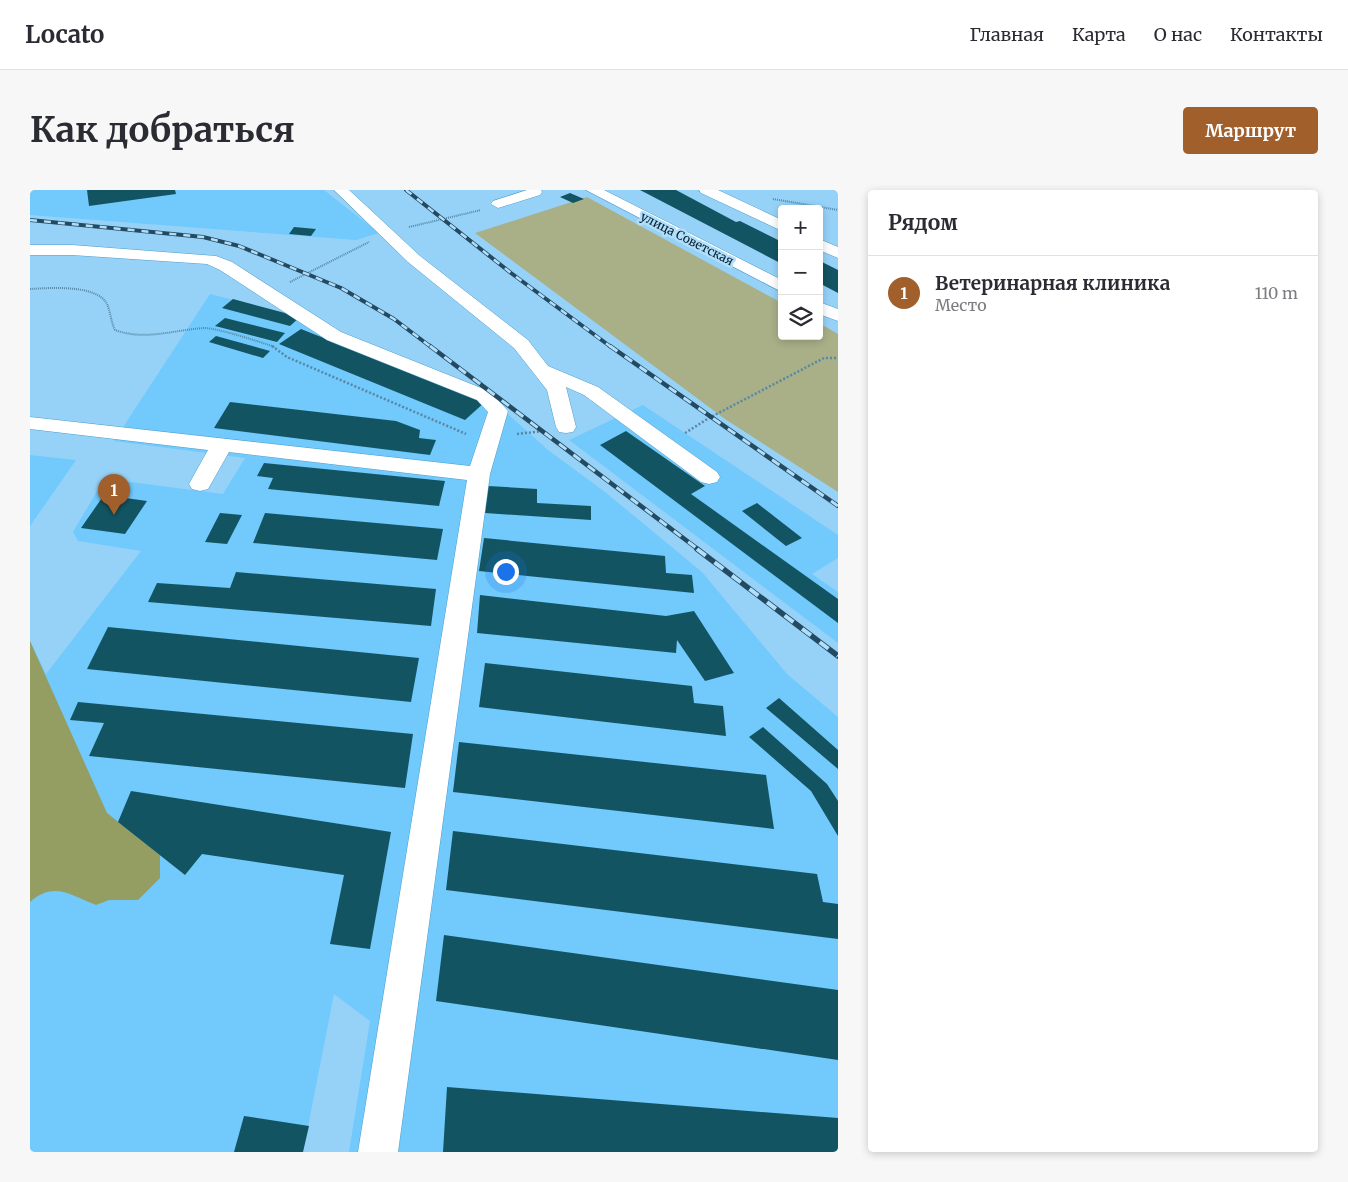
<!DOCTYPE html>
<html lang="ru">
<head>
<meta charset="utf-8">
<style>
	:root { --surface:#fff; --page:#f7f7f7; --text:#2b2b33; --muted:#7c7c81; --line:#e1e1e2; --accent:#a15f2b }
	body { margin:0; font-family:Merriweather,serif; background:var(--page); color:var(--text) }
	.controls { position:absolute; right:15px; top:15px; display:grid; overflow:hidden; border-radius:5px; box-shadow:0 2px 8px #0003 }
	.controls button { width:45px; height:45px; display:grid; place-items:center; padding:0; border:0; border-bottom:1px solid var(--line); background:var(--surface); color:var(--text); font:25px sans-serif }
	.you { position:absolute; left:475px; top:381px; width:18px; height:18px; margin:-12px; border:4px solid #fff; border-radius:50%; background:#1a73e8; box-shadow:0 0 0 8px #1a73e833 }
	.badge { display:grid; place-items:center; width:32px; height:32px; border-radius:50%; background:var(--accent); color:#fff; font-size:16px; font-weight:700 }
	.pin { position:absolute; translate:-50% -41px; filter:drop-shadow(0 1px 2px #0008) }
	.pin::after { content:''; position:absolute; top:26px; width:18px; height:15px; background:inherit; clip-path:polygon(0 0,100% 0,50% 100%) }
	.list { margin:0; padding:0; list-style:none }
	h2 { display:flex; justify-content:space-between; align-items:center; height:65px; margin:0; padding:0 20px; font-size:21px }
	h2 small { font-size:16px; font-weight:400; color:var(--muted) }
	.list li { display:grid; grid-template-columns:32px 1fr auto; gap:15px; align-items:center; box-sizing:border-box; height:75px; padding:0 20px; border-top:1px solid var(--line) }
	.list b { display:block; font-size:19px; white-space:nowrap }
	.list p { margin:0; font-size:16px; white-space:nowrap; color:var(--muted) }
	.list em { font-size:16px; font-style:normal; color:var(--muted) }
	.icon { flex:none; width:28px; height:28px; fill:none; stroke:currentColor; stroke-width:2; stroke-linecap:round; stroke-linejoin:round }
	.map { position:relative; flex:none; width:808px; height:962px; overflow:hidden; border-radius:5px }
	header { display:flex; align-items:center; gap:30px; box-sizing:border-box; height:70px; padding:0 25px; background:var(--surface); border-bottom:1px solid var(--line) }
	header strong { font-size:24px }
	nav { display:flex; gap:28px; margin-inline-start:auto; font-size:18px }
	.intro { display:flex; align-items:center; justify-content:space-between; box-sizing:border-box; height:120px; padding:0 30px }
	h1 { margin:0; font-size:35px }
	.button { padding:12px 22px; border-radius:5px; background:var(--accent); color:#fff; font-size:18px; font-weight:700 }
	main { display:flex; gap:30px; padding:0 30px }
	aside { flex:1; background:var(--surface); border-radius:5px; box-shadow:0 2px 8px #0003 }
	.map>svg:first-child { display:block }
</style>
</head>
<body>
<header>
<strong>Locato</strong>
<nav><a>Главная</a><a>Карта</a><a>О нас</a><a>Контакты</a></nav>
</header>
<div class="intro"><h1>Как добраться</h1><a class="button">Маршрут</a></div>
<main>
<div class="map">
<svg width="808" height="962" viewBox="0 0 808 962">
	<rect width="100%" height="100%" fill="#96d2f8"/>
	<!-- built -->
	<path fill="#71c9fc" d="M0,0H294L349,43L326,50L0,25Z
		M180,104L270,127L472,219L518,260L575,302L672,382L757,484L808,527V962H319L340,831L304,804L273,962H0V451L16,484L111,361L48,351L43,342L73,291L85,290L193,304L215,268L84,251Z
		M613,215L808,345V368L782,384L808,402V453L539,250Z
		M0,265L46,270L0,336Z"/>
	<!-- green -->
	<path fill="#a9b088" d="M557,7L752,113V146H789V133L808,144V302L695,229L445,43Z"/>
	<!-- forest -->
	<path fill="#949e62" d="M0,451L77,623L130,665V688L108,710H79L66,715C40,705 24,691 0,712Z"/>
	<!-- building -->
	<path fill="#135463" d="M57,0H145L146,4L59,16Z
		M610,0H646L706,32L710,31L752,52V74Z
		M540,3L554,9L543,13L530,7Z
		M264,37L286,39L281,46L259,44Z
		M792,72L808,80V103L789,93V73Z
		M203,109L270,127L260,136L192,118Z
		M195,128L255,143L247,152L185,136Z
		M271,139L455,212L435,230L249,154Z
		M186,146L240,161L233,168L179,152Z
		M200,212L366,231L390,240L389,248L406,250L400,265L184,238Z
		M596,241L675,296L661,304L808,409V433L570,255Z
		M234,273L415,291L409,316L238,299L243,288L227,286Z
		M458,296L507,299V313L561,316V330L455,323Z
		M74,305L117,311L95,344L51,338Z
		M727,313L772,348L756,356L712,321Z
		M190,323L212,325L197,354L175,352Z
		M235,323L413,339L407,370L223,353Z
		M454,348L635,366L636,383L662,385L664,403L449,381Z
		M206,382L406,399L401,436L118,412L127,393L200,398Z
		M450,405L636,426L664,421L704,483L675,491L647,450L646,463L447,443Z
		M78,437L389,468L381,512L57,479Z
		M455,473L662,496L664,513L693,516L696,546L449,517Z
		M749,508L808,560V579L736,518Z
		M48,512L383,544L375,598L59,566L74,533L40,530Z
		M733,537L797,594L808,611V646L781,601L719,547Z
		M429,552L736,585L744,639L423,602Z
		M101,601L361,642L340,759L300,754L314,685L172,664L155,685L88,632Z
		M423,641L787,684L793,712L808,714V749L416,700Z
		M414,745L808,800V870L406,811Z
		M417,897L808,928V962H413Z
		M214,926L279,936L273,962H204Z"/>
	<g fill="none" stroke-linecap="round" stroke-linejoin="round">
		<defs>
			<path id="minor" d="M304,0H319L390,66L498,150L518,176L568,197L687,282L690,287L687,292L679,294L671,292L554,205L536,197L546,237L543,242L536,243L529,242L526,237L517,200L484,158L378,72Z
				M497,0H511L512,2L510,5L468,18L461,14L463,11Z
				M556,0H574L752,90V102Z
				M669,0H688L752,30V41L671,3Z
				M789,49L808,57V68L789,60Z
				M0,55H42L186,66L202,72L311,142L461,202L478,221L460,284L368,962H328L437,290L199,262L178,299L170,301L162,299L159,294L178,260L0,239V227L440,276L458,222L447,210L297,150L190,80L177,74L42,65H0Z
				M789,112L808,119V131L789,124Z"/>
		</defs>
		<!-- minor casing -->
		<use href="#minor" stroke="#4f9eca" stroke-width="1"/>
		<!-- path-far1 -->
		<path stroke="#5787a5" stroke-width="2" stroke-dasharray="1 1" stroke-linecap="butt" d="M743,9L808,20
			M379,37L451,20
			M260,92L339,52
			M0,99C19,98 67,94 77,114C80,120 81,132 85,140C115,151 143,140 174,138C188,138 230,152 245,157"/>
		<!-- path -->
		<path stroke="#5787a5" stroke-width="2.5" stroke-dasharray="2 2" stroke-linecap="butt" d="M242,156L257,167L436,244
			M655,243L679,228L794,168H808
			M487,244L513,241"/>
		<!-- minor -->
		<use href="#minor" fill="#fff" fill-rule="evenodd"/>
		<defs>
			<path id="rail-far2" d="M376,0L481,83L581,157
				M0,30L173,47L209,56L311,98L364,129L401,157"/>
			<path id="rail-far1" d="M400,156L669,360
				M580,156L808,316"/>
			<path id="rail" d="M667,359L808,466"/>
		</defs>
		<!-- rail-far2 casing -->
		<use href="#rail-far2" stroke="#244a61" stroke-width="4"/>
		<!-- rail-far1 casing -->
		<use href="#rail-far1" stroke="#244a61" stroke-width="4.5"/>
		<!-- rail casing -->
		<use href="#rail" stroke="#244a61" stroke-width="5.5"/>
		<!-- rail-far2 -->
		<use href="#rail-far2" stroke="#b1defa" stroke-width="2.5" stroke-dasharray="7" stroke-linecap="butt"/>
		<!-- rail-far1 -->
		<use href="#rail-far1" stroke="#b1defa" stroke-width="3" stroke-dasharray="9" stroke-linecap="butt"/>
		<!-- rail -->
		<use href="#rail" stroke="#b1defa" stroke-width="4" stroke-dasharray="11" stroke-linecap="butt"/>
	</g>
	<g text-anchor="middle" stroke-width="5" stroke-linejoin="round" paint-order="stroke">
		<!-- far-street labels -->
		<g font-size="12" fill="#001f31" stroke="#b1defa">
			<text transform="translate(657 49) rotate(27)" y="4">улица Советская</text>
		</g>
	</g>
</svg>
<div class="controls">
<button>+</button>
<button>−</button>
<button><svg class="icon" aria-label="layers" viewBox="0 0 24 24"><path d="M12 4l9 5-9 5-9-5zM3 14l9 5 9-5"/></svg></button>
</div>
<div class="you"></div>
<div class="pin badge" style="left:84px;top:325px">1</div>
</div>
<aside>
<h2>Рядом<small></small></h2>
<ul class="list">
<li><span class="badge">1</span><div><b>Ветеринарная клиника</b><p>Место</p></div><em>110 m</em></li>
</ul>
</aside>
</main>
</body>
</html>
